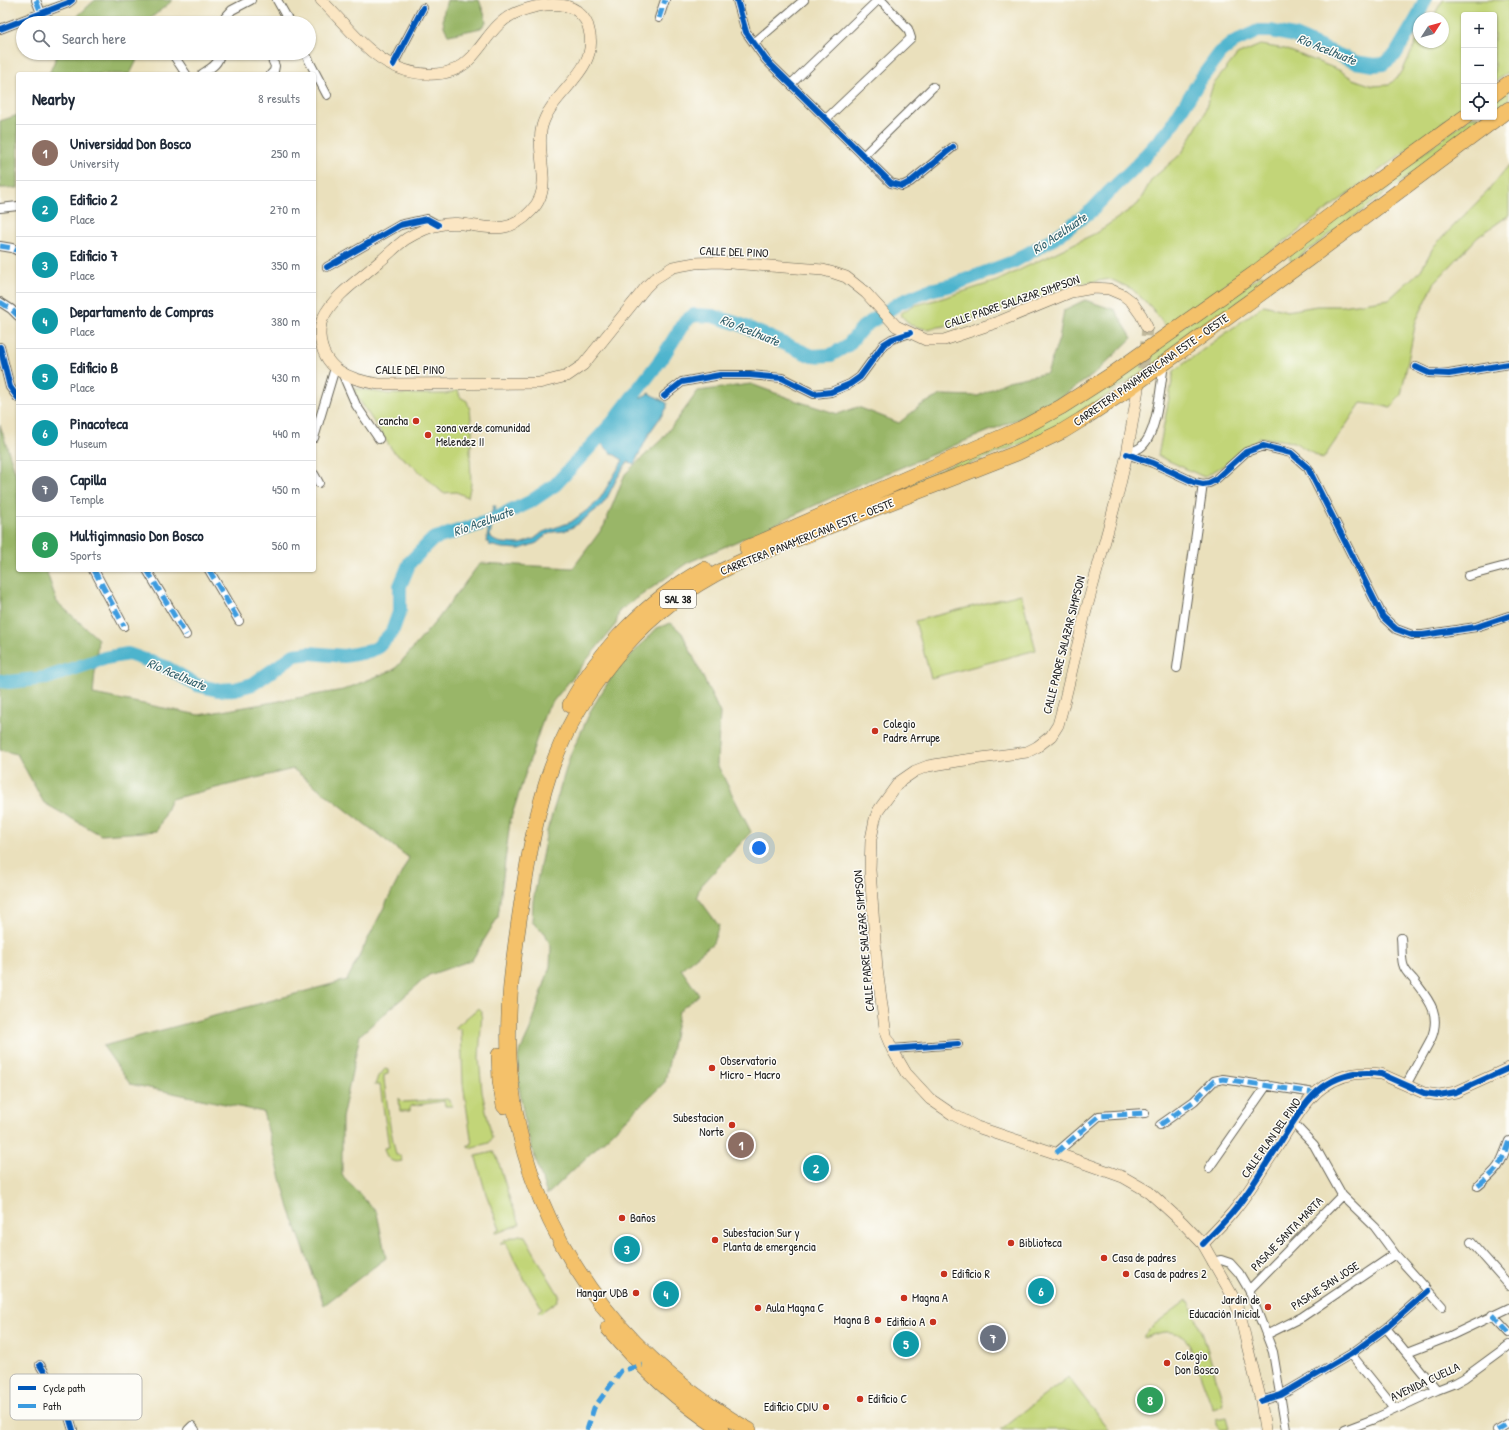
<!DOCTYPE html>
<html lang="en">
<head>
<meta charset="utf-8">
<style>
	:root { --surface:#fff; --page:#f6f6f7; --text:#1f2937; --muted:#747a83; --line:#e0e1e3; --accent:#c8321e }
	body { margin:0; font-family:"Patrick Hand",sans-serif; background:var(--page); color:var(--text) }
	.controls { position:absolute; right:12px; top:12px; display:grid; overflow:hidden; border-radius:4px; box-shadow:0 1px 3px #0004 }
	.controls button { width:36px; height:36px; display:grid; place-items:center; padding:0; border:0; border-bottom:1px solid var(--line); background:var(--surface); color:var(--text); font:20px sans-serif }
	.compass { position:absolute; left:1413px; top:12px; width:36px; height:36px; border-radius:50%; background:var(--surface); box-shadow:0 1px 3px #0004; rotate:54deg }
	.you { position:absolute; left:759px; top:848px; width:14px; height:14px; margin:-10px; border:3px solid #fff; border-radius:50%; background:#1a73e8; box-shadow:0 0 0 6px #1a73e833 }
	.badge { display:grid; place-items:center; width:26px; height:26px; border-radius:50%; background:var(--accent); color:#fff; font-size:13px; font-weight:700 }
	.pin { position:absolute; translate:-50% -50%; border:2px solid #fff; box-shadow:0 1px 4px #0006 }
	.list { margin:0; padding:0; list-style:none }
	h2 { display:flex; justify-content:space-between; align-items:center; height:52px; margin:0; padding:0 16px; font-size:17px }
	h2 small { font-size:13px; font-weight:400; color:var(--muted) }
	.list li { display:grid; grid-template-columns:26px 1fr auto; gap:12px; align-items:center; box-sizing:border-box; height:56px; padding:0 16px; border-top:1px solid var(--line) }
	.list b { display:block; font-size:15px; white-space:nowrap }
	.list p { margin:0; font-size:13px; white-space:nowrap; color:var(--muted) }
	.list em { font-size:13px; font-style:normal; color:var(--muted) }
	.icon { flex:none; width:22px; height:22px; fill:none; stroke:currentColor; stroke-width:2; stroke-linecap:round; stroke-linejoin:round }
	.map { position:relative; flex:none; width:1509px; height:1430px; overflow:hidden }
	.search { position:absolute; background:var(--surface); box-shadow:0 1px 3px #0004; left:16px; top:16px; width:300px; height:44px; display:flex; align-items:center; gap:10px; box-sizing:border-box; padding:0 14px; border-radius:22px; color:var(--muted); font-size:15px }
	.panel { position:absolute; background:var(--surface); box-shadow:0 1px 3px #0004; left:16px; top:72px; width:300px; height:500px; border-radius:4px }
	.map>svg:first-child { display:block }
</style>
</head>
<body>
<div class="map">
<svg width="1509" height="1430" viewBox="0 0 1509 1430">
	<rect width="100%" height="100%" fill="#fdfcf7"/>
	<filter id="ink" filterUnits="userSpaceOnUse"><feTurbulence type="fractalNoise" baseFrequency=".025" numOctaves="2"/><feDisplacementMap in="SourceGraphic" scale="8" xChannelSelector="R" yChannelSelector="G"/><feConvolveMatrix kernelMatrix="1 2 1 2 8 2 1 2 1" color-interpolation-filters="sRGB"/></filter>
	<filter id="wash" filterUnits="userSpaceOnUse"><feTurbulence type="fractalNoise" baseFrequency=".012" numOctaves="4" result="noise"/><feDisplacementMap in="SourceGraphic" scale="16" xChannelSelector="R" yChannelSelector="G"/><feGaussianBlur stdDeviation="0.9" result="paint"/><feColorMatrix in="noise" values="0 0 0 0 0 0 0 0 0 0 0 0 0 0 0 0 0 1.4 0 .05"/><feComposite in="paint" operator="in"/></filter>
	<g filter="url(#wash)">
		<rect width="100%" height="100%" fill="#eae0bc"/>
		<!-- green -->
		<path fill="#c2d578" stroke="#6f784a" d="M1443,0H1509V71L1494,83V15H1464V107L1273,250L1166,327L1151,307L1132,289L1110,279L1080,284L951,325L926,329L910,325L900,314L912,306L943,298L997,281L1096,233L1138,204L1152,179L1182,153L1204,114L1213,85L1237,55L1260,45L1285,49L1339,70L1353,79L1373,86L1389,85L1402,72L1419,36V42H1443V18H1432Z
			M1509,89V103L1494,114V101Z
			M1471,117H1490L1292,262L1290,259L1289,254Z
			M1509,165V215L1478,237L1435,282L1416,321L1401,395L1391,407L1361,403L1323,459L1294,442L1259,437L1246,452L1204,477L1158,456L1174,371L1264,305L1287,311L1317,306H1342L1389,299L1421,270L1434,246L1487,192Z
			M1262,275L1266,281L1179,348L1052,431L895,494L893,491L1008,439Z
			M354,388L389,394H446L458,390L460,397L467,401L470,410L472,428V442L470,450L471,484L468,497L456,492L443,493L412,465L393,451L356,395Z
			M1021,594L1036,650L931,678L915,621Z
			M477,1009L479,1008L482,1011L479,1058L482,1092L492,1138L489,1143L469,1148L467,1146L472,1144L463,1084L461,1029H456V1027Z
			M385,1069L388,1070V1074L384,1075V1080L390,1126L396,1155H400L402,1161C391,1164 386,1158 384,1148L389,1147L380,1085H375L378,1076Z
			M399,1098L403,1102L447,1099L451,1102L452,1106H445L444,1101L410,1106V1111H400Z
			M493,1152L496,1154L510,1200L520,1224L497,1233L495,1232L500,1229L486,1194L476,1158V1156Z
			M519,1235L525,1236L545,1272L559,1295L557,1301L540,1313L538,1311L542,1308L522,1275L506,1243L501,1244V1242Z
			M1187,1300L1188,1303L1189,1302L1203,1334L1223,1402L1222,1406L1213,1409L1189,1344C1178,1327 1161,1331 1144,1338V1335L1155,1324Z
			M1068,1377L1109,1430H1000L1067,1378Z
			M1226,1418L1229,1429L1220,1430L1216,1425V1420Z"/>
		<!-- forest -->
		<path fill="#99b668" stroke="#5a6942" d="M95,0H173L145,23H70Z
			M447,0H479L485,16L486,22L481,28L449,35C440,24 443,13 447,0Z
			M58,53H137L136,62L130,74H49Z
			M18,115V188H0V121Z
			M1085,300L1115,310L1132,338L1093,375L1047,407L854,487L756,533L687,563L619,611L616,624L546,710L510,821L498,917L472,960L429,975L360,1035L342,1118V1175L377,1213L386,1258L324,1305L289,1208L263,1112L130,1084L103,1046L347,980L409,858L293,769L171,799L157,831L101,835L44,803L17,754L0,750V425L18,481V570H46L57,602L98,639L93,694L199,715L343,690L395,669L437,620L480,563L573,568L604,526L625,474L662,439L682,413L698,391L751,384L797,401L838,414L858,407L899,423L921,405L941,395L978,396L1008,381L1047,373L1059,339L1064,310Z
			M671,623L682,633L720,713L717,764L751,832L700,887L697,896L719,926L713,943L681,969L699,995L679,1011L665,1082L547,1195L527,1133L519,1088L518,1056L530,1030L550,966L551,947L545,933L532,922L533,901L547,831L570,756L592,708L614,673L657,628Z"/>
		<!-- water -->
		<path fill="#4eb4cd" stroke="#356874" d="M649,393L667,403V408L650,432L634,464L629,462L626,464L616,480L607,498L601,506L575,526L564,531L553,532L546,535L537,543L520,549L502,548L489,545V542H486L493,506H496L490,536L495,541L502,543L520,544L534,539L543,532L571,522L594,505L601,497L623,460L610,452L600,442L610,434L627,409L635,401Z"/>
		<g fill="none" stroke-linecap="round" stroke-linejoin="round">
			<!-- river -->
			<path stroke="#4eb4cd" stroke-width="14" d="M0,681L9,682L46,678L105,658L128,654L166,667L197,685L218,690L235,689L253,684L294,655L310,653L344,656L366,652L377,648L392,632L400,610V586L410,562L433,539L490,521L530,502L555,485L613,422L662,358L685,321L694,315L713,316L739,324L812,356L831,355L848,345L863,327L899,303L930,290L952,285L1013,262L1053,239L1091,211L1108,193L1137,165L1170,128L1200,80L1220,53L1234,42L1258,31H1271L1294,36L1355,62L1374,65L1383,64L1395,55L1417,18L1425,0"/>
		</g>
	</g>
	<g filter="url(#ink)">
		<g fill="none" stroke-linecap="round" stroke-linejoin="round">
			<!-- secondary-tunnel -->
			<path stroke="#c1b99c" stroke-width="11" stroke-dasharray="11 5.5" stroke-linecap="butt" d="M1139,385L1144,362L1147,327"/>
			<defs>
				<path id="street" d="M36,0L41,13
					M277,0L290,23
					M737,0L746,32L766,60L891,183L902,186L910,182L953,147
					M659,18L665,0
					M220,23L232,10L251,0
					M0,29L68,3L72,0
					M754,43L804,0
					M172,53L186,74
					M269,53L275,66L274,71L271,74
					M305,53L327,95
					M393,65L423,8
					M202,74C211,68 219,64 220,53
					M791,84L878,0
					M826,119L911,38L908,29L881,0
					M863,156L933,87
					M0,208L18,206
					M0,246L12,248L18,251
					M327,267L400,225L427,219L438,225
					M0,302L11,309L18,316
					M0,347L10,387L18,398
					M1416,367L1429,373L1449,374L1509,364
					M343,375L356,405L379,439
					M664,396L682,382L720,375H750L782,378L814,394L831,392L850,384L860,377L884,344L892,339L910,333
					M314,438L335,368
					M1127,454L1153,463L1194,482L1203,484L1209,483L1215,480L1246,452L1263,446L1291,453L1308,468L1383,617L1396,629L1412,635H1423L1476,627L1509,616
					M1127,454C1131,452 1137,450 1141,447C1158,434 1160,386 1164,365
					M314,474L319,483
					M94,570L124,626
					M147,570L186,635
					M209,570L239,621
					M1468,576L1509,565
					M1177,668L1203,484
					M1401,938C1402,946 1401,956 1403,964C1404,969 1409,975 1413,979C1428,999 1442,1013 1431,1039L1406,1085
					M892,1049L958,1044
					M1293,1123L1314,1145L1342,1195L1375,1227L1395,1254L1442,1306
					M1160,1125L1194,1101L1214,1081L1223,1079L1315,1093
					M1056,1153L1099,1116L1145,1113
					M1209,1168L1267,1085
					M1478,1186C1499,1169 1500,1166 1509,1141
					M1471,1242L1509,1285
					M1212,1262L1221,1260L1230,1263L1239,1273L1249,1290L1273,1352L1286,1430
					M1249,1290L1342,1195
					M1492,1315L1509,1333
					M1386,1328L1437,1390
					M1266,1335L1302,1317L1395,1254
					M1407,1353L1448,1337L1509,1308
					M1351,1354L1395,1409
					M40,1365L66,1407L73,1430
					M1261,1401L1281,1395L1351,1354L1386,1328L1428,1291
					M188,1430L192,1426L195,1430
					M1345,1430L1374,1419L1437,1390L1455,1383L1464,1378L1509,1345
					M1497,1430L1509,1423"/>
				<path id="secondary" d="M321,0C356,34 381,77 436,74C450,73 461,69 471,58C487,41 495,21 518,12C536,5 561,0 577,11C583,16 588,23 589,30C600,71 552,91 542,126C538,141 542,159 543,175C544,188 541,201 531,211C501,244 472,217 439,225C427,227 416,233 406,239C397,245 388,255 379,262C361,278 333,296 323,318C320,323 320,330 320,335C322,369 349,380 379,384L539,383L567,376L583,365L646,287L654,279L673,267L695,263L718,262L823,270L834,273L846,277L866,293L896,326L926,340H944L998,322L1071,292L1094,288L1109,289L1123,295L1131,301L1141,315L1147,327
					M1138,389L1127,454L1118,493L1084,618L1064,703L1058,725L1051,736L1037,747L1027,752L958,761L928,766L915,771L899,782L878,811L875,819L871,839L870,870L877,969L886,1035L892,1049L906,1073L930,1099L952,1114L977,1127L1064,1156L1123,1177L1149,1192L1182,1222L1203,1244L1232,1295L1240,1314L1247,1345L1261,1401L1265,1430
					M1203,1244C1214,1232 1226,1221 1236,1208C1249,1192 1260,1173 1272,1155C1286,1135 1303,1101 1323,1087C1341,1074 1360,1071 1381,1074L1424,1093L1439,1095L1456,1092L1509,1068"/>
				<path id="highway" d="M1494,94L1509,83
					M747,548L1020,429L1061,407L1111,375L1255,273L1340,208L1465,117
					M570,705C600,649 648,600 704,569
					M499,1055L500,1081L504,1106
					M608,1328C641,1367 679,1402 722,1430
					M749,1430C735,1423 722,1413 708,1404C599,1329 525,1214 511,1081C504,1020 513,960 522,900C528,858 536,815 549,775C577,693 636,618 712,576C728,567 744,560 760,553L1017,453L1063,431L1081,420L1127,390L1307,260L1509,109"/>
			</defs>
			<!-- street casing -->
			<use href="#street" stroke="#646154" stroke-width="10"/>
			<!-- secondary casing -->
			<use href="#secondary" stroke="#646154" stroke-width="12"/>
			<!-- highway casing -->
			<use href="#highway" stroke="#646154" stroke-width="16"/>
			<!-- street -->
			<use href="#street" stroke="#fff" stroke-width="8"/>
			<!-- secondary -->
			<use href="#secondary" stroke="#fbe6c3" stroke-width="11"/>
			<!-- highway -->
			<use href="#highway" stroke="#f4c16a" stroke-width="15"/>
			<!-- quiet -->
			<path stroke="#3c9bdf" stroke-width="5" stroke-dasharray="10 5" stroke-linecap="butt" d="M36,0L41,13
				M659,18L665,0
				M0,246L12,248L18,251
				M0,302L11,309L18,316
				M94,570L124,626
				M147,570L186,635
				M209,570L239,621
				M1160,1125L1194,1101L1214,1081L1223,1079L1315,1093
				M1056,1153L1099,1116L1145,1113
				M1478,1186C1499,1169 1500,1166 1509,1141
				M1492,1315L1509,1333
				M587,1430L594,1408L621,1371L642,1365
				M1497,1430L1509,1423"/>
			<defs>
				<path id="cycleway" d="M737,0L746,32L766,60L891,183L902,186L910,182L953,147
					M0,29L68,3L72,0
					M393,65L423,8
					M327,267L400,225L427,219L438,225
					M0,347L10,387L18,398
					M1416,367L1429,373L1449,374L1509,364
					M664,396L682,382L720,375H750L782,378L814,394L831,392L850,384L860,377L884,344L892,339L910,333
					M1127,454L1153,463L1194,482L1203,484L1209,483L1215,480L1246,452L1263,446L1291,453L1308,468L1383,617L1396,629L1412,635H1423L1476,627L1509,616
					M892,1049L958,1044
					M1203,1244C1214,1232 1226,1221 1236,1208C1249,1192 1260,1173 1272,1155C1286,1135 1303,1101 1323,1087C1341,1074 1360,1071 1381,1074L1424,1093L1439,1095L1456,1092L1509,1068
					M40,1365L66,1407L73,1430
					M1261,1401L1281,1395L1351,1354L1386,1328L1428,1291"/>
			</defs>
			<!-- cycleway casing -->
			<use href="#cycleway" stroke="#fdfcf7" stroke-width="8"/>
			<!-- cycleway -->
			<use href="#cycleway" stroke="#0057b8" stroke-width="6"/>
		</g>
	</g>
	<!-- markers -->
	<g fill="#c8321e" stroke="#fdfcf7" stroke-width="1.5">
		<circle cx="416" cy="421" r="4"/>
		<circle cx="428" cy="435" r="4"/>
		<circle cx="875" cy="731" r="4"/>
		<circle cx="712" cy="1068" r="4"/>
		<circle cx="732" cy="1125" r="4"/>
		<circle cx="622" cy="1218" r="4"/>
		<circle cx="715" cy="1240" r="4"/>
		<circle cx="1011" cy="1243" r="4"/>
		<circle cx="1104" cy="1258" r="4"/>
		<circle cx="944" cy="1274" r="4"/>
		<circle cx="1126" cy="1274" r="4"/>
		<circle cx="636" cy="1293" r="4"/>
		<circle cx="904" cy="1298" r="4"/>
		<circle cx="1268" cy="1307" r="4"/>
		<circle cx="758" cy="1308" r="4"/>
		<circle cx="878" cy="1320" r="4"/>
		<circle cx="933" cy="1322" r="4"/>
		<circle cx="1167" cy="1363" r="4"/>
		<circle cx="860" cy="1399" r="4"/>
		<circle cx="826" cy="1407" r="4"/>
	</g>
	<g text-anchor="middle" stroke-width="3" stroke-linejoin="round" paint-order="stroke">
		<!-- shield labels -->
		<rect fill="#fdfcf7" stroke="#605f5e" stroke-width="1" x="660" y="590" width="36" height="18" rx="3"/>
		<g font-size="11" font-weight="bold" fill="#1c1c1c">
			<text x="678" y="603">SAL 38</text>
		</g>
		<!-- street labels -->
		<g font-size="12" fill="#1c1c1c" stroke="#fdfcf7">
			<text transform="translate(734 252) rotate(2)" y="4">CALLE DEL PINO</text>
			<text transform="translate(1012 302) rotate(-19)" y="4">CALLE PADRE SALAZAR SIMPSON</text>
			<text x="410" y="374">CALLE DEL PINO</text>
			<text transform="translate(1151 370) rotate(-35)" y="4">CARRETERA PANAMERICANA ESTE - OESTE</text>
			<text transform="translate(807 537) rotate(-22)" y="4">CARRETERA PANAMERICANA ESTE - OESTE</text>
			<text transform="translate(1064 645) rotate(-76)" y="4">CALLE PADRE SALAZAR SIMPSON</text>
			<text transform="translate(864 941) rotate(-95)" y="4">CALLE PADRE SALAZAR SIMPSON</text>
			<text transform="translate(1271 1138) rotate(-55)" y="4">CALLE PLAN DEL PINO</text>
			<text transform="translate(1287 1234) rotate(-46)" y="4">PASAJE SANTA MARTA</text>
			<text transform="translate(1325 1286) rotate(-33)" y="4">PASAJE SAN JOSE</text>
			<text transform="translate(1425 1382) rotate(-25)" y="4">AVENIDA CUELLA</text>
		</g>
		<!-- poi labels -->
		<g font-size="12" fill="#1c1c1c" stroke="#fdfcf7" text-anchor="start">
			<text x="408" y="425" text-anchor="end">cancha</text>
			<text x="436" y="432">zona verde comunidad<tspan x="436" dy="14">Melendez II</tspan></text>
			<text x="883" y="728">Colegio<tspan x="883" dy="14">Padre Arrupe</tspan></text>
			<text x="720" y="1065">Observatorio<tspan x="720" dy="14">Micro - Macro</tspan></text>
			<text x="724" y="1122" text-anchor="end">Subestacion<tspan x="724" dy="14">Norte</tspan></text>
			<text x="630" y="1222">Baños</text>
			<text x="723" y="1237">Subestacion Sur y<tspan x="723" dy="14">Planta de emergencia</tspan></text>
			<text x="1019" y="1247">Biblioteca</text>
			<text x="1112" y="1262">Casa de padres</text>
			<text x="952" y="1278">Edificio R</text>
			<text x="1134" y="1278">Casa de padres 2</text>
			<text x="628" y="1297" text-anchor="end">Hangar UDB</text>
			<text x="912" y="1302">Magna A</text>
			<text x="1260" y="1304" text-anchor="end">Jardín de<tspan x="1260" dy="14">Educación Inicial</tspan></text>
			<text x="766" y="1312">Aula Magna C</text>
			<text x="870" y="1324" text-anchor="end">Magna B</text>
			<text x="925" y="1326" text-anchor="end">Edificio A</text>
			<text x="1175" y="1360">Colegio<tspan x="1175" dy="14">Don Bosco</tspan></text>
			<text x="868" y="1403">Edificio C</text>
			<text x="818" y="1411" text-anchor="end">Edificio CDIU</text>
		</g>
		<!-- water labels -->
		<g font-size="13" font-style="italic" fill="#32606c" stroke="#fdfcf7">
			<text transform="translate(1327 49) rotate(22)" y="5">Río Acelhuate</text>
			<text transform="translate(1059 233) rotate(-34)" y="5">Río Acelhuate</text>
			<text transform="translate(750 330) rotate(22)" y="5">Río Acelhuate</text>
			<text transform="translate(483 521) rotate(-20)" y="5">Río Acelhuate</text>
			<text transform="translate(177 674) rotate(23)" y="5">Río Acelhuate</text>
		</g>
	</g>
	<!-- legend -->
	<rect x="10" y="1374" width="132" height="46" rx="6" fill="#fdfcf7" stroke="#bab9b5" stroke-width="1"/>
	<rect x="18" y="1386" width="18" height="4" fill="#0057b8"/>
	<rect x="18" y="1404" width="18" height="4" fill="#3c9bdf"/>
	<g font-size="11" fill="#1c1c1c">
		<text x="43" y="1392">Cycle path</text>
		<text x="43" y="1410">Path</text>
	</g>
</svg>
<div class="controls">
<button>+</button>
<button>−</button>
<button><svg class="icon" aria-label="locate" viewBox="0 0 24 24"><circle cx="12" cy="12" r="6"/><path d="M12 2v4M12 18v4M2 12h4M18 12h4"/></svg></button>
</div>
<svg class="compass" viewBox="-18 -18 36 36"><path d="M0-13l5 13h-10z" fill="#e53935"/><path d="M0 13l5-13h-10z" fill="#747a83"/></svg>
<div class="you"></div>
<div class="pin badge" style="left:741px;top:1145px;background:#8d6e63">1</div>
<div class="pin badge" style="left:816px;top:1168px;background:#0f9aa8">2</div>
<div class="pin badge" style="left:627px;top:1249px;background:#0f9aa8">3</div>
<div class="pin badge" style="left:666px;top:1294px;background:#0f9aa8">4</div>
<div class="pin badge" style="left:906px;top:1344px;background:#0f9aa8">5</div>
<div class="pin badge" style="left:1041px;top:1291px;background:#0f9aa8">6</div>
<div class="pin badge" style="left:993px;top:1338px;background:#6b7280">7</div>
<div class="pin badge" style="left:1150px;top:1400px;background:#2e9e5b">8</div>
<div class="search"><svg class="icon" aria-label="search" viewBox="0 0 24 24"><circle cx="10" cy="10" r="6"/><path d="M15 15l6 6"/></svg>Search here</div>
<section class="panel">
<h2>Nearby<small>8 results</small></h2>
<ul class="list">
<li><span class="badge" style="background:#8d6e63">1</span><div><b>Universidad Don Bosco</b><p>University</p></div><em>250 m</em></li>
<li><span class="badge" style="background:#0f9aa8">2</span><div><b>Edificio 2</b><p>Place</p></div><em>270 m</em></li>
<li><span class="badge" style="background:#0f9aa8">3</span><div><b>Edificio 7</b><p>Place</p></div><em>350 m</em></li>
<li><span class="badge" style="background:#0f9aa8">4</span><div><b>Departamento de Compras</b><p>Place</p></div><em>380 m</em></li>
<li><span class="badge" style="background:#0f9aa8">5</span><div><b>Edificio B</b><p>Place</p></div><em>430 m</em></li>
<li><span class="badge" style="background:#0f9aa8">6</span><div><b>Pinacoteca</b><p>Museum</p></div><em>440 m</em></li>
<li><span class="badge" style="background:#6b7280">7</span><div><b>Capilla</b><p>Temple</p></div><em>450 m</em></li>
<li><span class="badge" style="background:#2e9e5b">8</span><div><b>Multigimnasio Don Bosco</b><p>Sports</p></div><em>560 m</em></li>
</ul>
</section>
</div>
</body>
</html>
